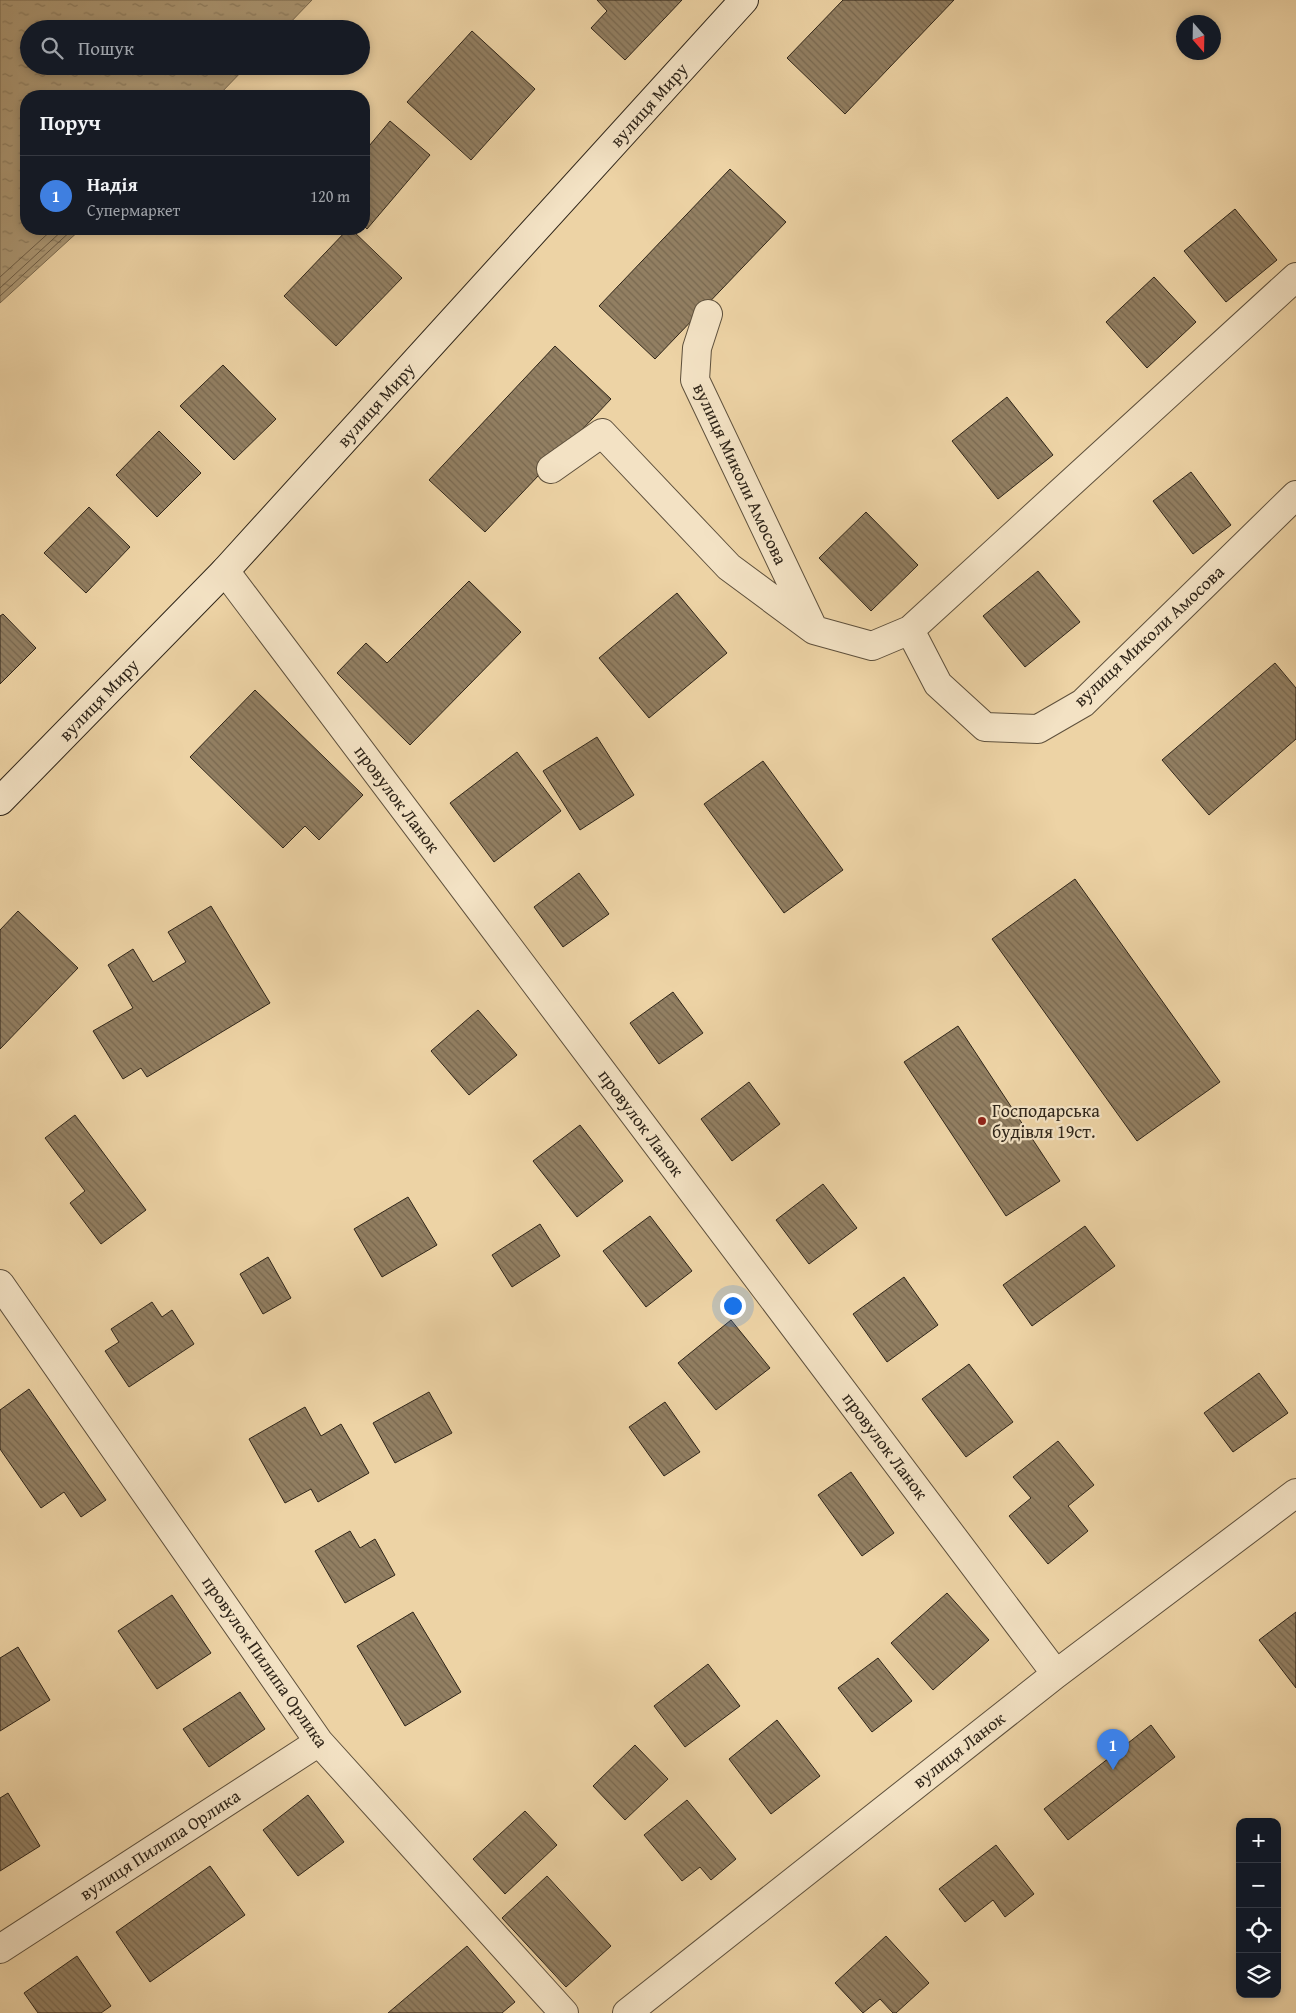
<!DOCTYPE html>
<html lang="uk">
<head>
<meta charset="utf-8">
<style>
	:root { --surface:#171b24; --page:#20242c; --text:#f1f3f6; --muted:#9ea1a6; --line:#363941; --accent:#1a73e8 }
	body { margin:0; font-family:"Gentium Book Plus",serif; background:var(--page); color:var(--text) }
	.controls { position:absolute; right:15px; bottom:15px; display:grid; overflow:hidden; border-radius:10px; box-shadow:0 2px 8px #0003 }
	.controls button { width:45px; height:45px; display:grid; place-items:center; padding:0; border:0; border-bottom:1px solid var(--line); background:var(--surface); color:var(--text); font:25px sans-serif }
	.compass { position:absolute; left:1176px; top:15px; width:45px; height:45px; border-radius:50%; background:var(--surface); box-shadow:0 2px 8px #0003; rotate:160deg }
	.you { position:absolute; left:732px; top:1305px; width:18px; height:18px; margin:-12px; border:4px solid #fff; border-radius:50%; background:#1a73e8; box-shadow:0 0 0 8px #1a73e833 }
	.badge { display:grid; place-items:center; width:32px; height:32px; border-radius:50%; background:var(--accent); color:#fff; font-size:16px; font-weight:700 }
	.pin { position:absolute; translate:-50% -41px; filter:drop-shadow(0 1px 2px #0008) }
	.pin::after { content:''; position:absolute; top:26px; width:18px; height:15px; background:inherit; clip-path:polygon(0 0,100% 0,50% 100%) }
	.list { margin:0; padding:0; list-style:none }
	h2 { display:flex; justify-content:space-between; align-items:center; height:65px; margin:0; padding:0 20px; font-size:21px }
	h2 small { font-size:16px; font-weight:400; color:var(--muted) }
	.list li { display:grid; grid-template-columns:32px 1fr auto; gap:15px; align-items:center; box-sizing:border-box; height:80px; padding:0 20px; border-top:1px solid var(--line) }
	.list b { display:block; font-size:19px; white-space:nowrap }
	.list p { margin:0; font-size:16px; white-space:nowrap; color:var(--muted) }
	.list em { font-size:16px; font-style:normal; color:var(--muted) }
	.icon { flex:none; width:28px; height:28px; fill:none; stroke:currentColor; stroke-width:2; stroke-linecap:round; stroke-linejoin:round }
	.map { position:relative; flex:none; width:1296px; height:2013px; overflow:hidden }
	.search { position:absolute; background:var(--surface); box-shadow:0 2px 8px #0003; left:20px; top:20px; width:350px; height:55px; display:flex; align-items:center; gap:12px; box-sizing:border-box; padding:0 18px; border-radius:28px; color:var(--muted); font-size:19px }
	.panel { position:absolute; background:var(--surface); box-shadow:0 2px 8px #0003; left:20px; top:90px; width:350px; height:145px; border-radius:20px }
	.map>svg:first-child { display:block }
</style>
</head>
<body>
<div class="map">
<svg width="1296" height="2013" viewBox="0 0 1296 2013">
	<defs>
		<pattern id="water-ripples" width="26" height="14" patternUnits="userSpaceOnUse" patternTransform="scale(1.25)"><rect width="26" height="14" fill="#ac9875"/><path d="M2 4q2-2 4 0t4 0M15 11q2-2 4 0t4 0" fill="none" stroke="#8c7c5f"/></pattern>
		<pattern id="building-back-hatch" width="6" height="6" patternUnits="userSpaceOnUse" patternTransform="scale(1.25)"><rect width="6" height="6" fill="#927f62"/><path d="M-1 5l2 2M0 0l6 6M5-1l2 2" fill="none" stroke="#786850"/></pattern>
	</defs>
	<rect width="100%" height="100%" fill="#edd3a5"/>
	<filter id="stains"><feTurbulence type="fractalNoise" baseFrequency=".004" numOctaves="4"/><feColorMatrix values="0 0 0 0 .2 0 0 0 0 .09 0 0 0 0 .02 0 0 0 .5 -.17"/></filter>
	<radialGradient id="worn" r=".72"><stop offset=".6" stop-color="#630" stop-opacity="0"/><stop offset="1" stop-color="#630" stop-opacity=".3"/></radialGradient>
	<!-- water -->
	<path fill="url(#water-ripples)" stroke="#7a6a50" d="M0,0H312L284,29H29V66H247L218,96H26V229H81L0,303Z"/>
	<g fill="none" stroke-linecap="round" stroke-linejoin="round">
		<!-- shore -->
		<path stroke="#6e5e47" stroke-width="1" d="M0,277L53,229
			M0,288L64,229
			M0,296L73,229"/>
	</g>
	<!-- building -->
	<path fill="url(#building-back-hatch)" stroke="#2f2519" d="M597,0H682L625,60L591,28L607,11Z
		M843,0H954L845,114L787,58Z
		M472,31L535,89L471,160L407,102Z
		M390,121L430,155L367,229L364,226V152Z
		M730,169L786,222L655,359L599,306Z
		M1235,209L1277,260L1226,302L1184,251Z
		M348,229H351L402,278L336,346L284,296Z
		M1154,277L1196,322L1147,368L1106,322Z
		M555,346L611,399L485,532L429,480Z
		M223,365L276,419L234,460L180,406Z
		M1007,397L1053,455L998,499L952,441Z
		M159,431L201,473L157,517L116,475Z
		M1191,472L1231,525L1193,554L1153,501Z
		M89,507L130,547L86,593L44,553Z
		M866,512L918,565L871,611L819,558Z
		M1038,571L1080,622L1025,667L983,616Z
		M469,581L521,632L410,745L337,673L366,643L387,663Z
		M677,593L727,653L649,718L599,658Z
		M3,614L36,648L0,684V616Z
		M1275,663L1296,688V739L1209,815L1162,760Z
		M255,690L363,795L319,840L305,826L283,848L190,757Z
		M597,737L634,795L580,830L543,771Z
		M517,752L561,811L494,862L450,803Z
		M763,761L843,870L784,913L704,804Z
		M579,873L609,914L563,947L534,907Z
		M1075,879L1220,1082L1137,1141L992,939Z
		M211,906L270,1003L147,1077L141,1068L123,1079L93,1031L133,1008L108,965L133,949L153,982L186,962L168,932Z
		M18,911L78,968L0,1049V930Z
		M673,992L703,1033L659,1064L630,1023Z
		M478,1010L517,1055L469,1095L431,1051Z
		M958,1026L1060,1181L1006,1216L904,1062Z
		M749,1082L780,1124L732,1161L701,1119Z
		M75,1115L146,1210L101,1244L70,1203L85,1191L45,1138Z
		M580,1125L623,1181L577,1217L533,1161Z
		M823,1184L857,1228L809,1264L776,1220Z
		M408,1197L437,1245L382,1277L354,1229Z
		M650,1216L692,1271L646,1307L603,1251Z
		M540,1224L560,1256L512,1287L492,1255Z
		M1085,1226L1115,1266L1032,1326L1003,1285Z
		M268,1257L291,1298L263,1314L240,1274Z
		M904,1277L938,1325L887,1362L853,1314Z
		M152,1302L162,1317L172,1310L194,1344L129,1387L105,1351L119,1342L111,1329Z
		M731,1320L770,1368L716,1410L678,1363Z
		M969,1364L1013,1422L966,1457L922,1399Z
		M1259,1373L1288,1413L1233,1452L1204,1413Z
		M29,1389L106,1500L81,1517L64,1492L41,1508L0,1449V1410Z
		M429,1392L452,1433L395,1463L373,1423Z
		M665,1402L700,1452L664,1476L629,1427Z
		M305,1407L321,1436L341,1424L369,1473L318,1502L311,1489L285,1503L249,1439Z
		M1058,1441L1094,1485L1068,1506L1088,1531L1048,1564L1009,1516L1031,1498L1013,1477Z
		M851,1472L894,1533L862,1556L818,1495Z
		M350,1531L360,1548L375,1539L395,1575L345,1603L315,1551Z
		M947,1593L989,1640L933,1690L891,1643Z
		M172,1595L211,1653L157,1689L118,1631Z
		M413,1612L461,1692L405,1726L357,1646Z
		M1296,1612V1688L1259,1640Z
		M18,1647L50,1700L0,1731V1658Z
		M878,1658L912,1701L872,1732L838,1688Z
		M708,1664L740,1706L685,1747L654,1706Z
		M240,1692L265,1729L209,1767L183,1729Z
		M777,1720L820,1776L771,1814L729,1759Z
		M1151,1725L1175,1757L1068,1840L1044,1809Z
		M635,1745L668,1779L625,1820L593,1786Z
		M8,1793L40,1846L0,1871V1798Z
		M308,1795L344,1842L298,1876L263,1830Z
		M687,1800L736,1859L711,1880L700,1867L682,1881L644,1835Z
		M525,1811L557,1845L505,1894L473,1859Z
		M996,1845L1034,1894L1005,1917L993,1900L965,1922L939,1889Z
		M210,1866L245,1915L150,1982L116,1932Z
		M547,1876L611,1946L566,1987L502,1918Z
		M886,1936L929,1983L896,2013H893L880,1999L863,2013L835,1983Z
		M467,1946L515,2002L502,2013H388Z
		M77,1956L111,2006L101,2013H38L24,1993Z"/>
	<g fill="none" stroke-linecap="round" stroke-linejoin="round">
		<defs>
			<path id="minor" d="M1296,277L910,630L938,684L985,727L1038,729L1083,703L1296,495
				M708,314L697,348L695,380L812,626
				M551,469L602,433L729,567L814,630L872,646L910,630
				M225,571L1056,1674
				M0,1284L319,1742L564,2013
				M0,1949L319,1742
				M627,2013L1056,1674L1296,1493"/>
			<path id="secondary" d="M0,801L225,571L744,0"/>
		</defs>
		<!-- minor casing -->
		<use href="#minor" stroke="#5e503c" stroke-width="30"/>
		<!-- secondary casing -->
		<use href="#secondary" stroke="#2f2519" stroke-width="30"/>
		<!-- minor -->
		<use href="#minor" stroke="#f3e2c4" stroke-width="28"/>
		<!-- secondary -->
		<use href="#secondary" stroke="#f3e2c4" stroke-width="28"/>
	</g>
	<!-- markers -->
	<circle fill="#8f2418" stroke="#f3e2c4" stroke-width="2" cx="982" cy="1121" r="5"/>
	<g text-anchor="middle" stroke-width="4.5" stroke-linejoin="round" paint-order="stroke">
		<!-- street labels -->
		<g font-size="18" fill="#2f2519" stroke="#f3e2c4">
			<text transform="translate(649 105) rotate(-48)" y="6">вулиця Миру</text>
			<text transform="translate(376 405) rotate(-48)" y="6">вулиця Миру</text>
			<text transform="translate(740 474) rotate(65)" y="6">вулиця Миколи Амосова</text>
			<text transform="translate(1149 636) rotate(-43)" y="6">вулиця Миколи Амосова</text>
			<text transform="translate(99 700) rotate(-46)" y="6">вулиця Миру</text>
			<text transform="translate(397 799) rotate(53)" y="6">провулок Ланок</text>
			<text transform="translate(641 1123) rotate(53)" y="6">провулок Ланок</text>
			<text transform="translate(885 1446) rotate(53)" y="6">провулок Ланок</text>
			<text transform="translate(265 1662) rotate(55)" y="6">провулок Пилипа Орлика</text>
			<text transform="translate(959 1750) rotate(-38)" y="6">вулиця Ланок</text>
			<text transform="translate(160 1845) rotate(-33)" y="6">вулиця Пилипа Орлика</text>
		</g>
		<!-- poi labels -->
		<g font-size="18" fill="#2f2519" stroke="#f3e2c4" text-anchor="start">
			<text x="992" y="1117">Господарська<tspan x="992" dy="21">будівля 19ст.</tspan></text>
		</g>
	</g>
	<rect width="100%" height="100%" filter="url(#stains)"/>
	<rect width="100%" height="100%" fill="url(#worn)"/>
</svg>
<div class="controls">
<button>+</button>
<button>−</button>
<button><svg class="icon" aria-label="locate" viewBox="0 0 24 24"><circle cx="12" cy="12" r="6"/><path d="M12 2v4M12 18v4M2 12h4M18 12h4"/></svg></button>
<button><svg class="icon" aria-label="layers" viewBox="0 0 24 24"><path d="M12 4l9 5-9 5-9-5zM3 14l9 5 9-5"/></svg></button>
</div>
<svg class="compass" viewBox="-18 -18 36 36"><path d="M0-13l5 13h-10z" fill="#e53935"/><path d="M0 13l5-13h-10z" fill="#9ea1a6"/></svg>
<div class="you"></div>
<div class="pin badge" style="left:1113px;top:1770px;background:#3f7fe0">1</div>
<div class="search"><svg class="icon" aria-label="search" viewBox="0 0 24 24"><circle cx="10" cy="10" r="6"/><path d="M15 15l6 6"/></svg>Пошук</div>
<section class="panel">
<h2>Поруч<small></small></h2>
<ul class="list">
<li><span class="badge" style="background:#3f7fe0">1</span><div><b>Надія</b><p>Супермаркет</p></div><em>120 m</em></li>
</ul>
</section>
</div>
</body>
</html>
